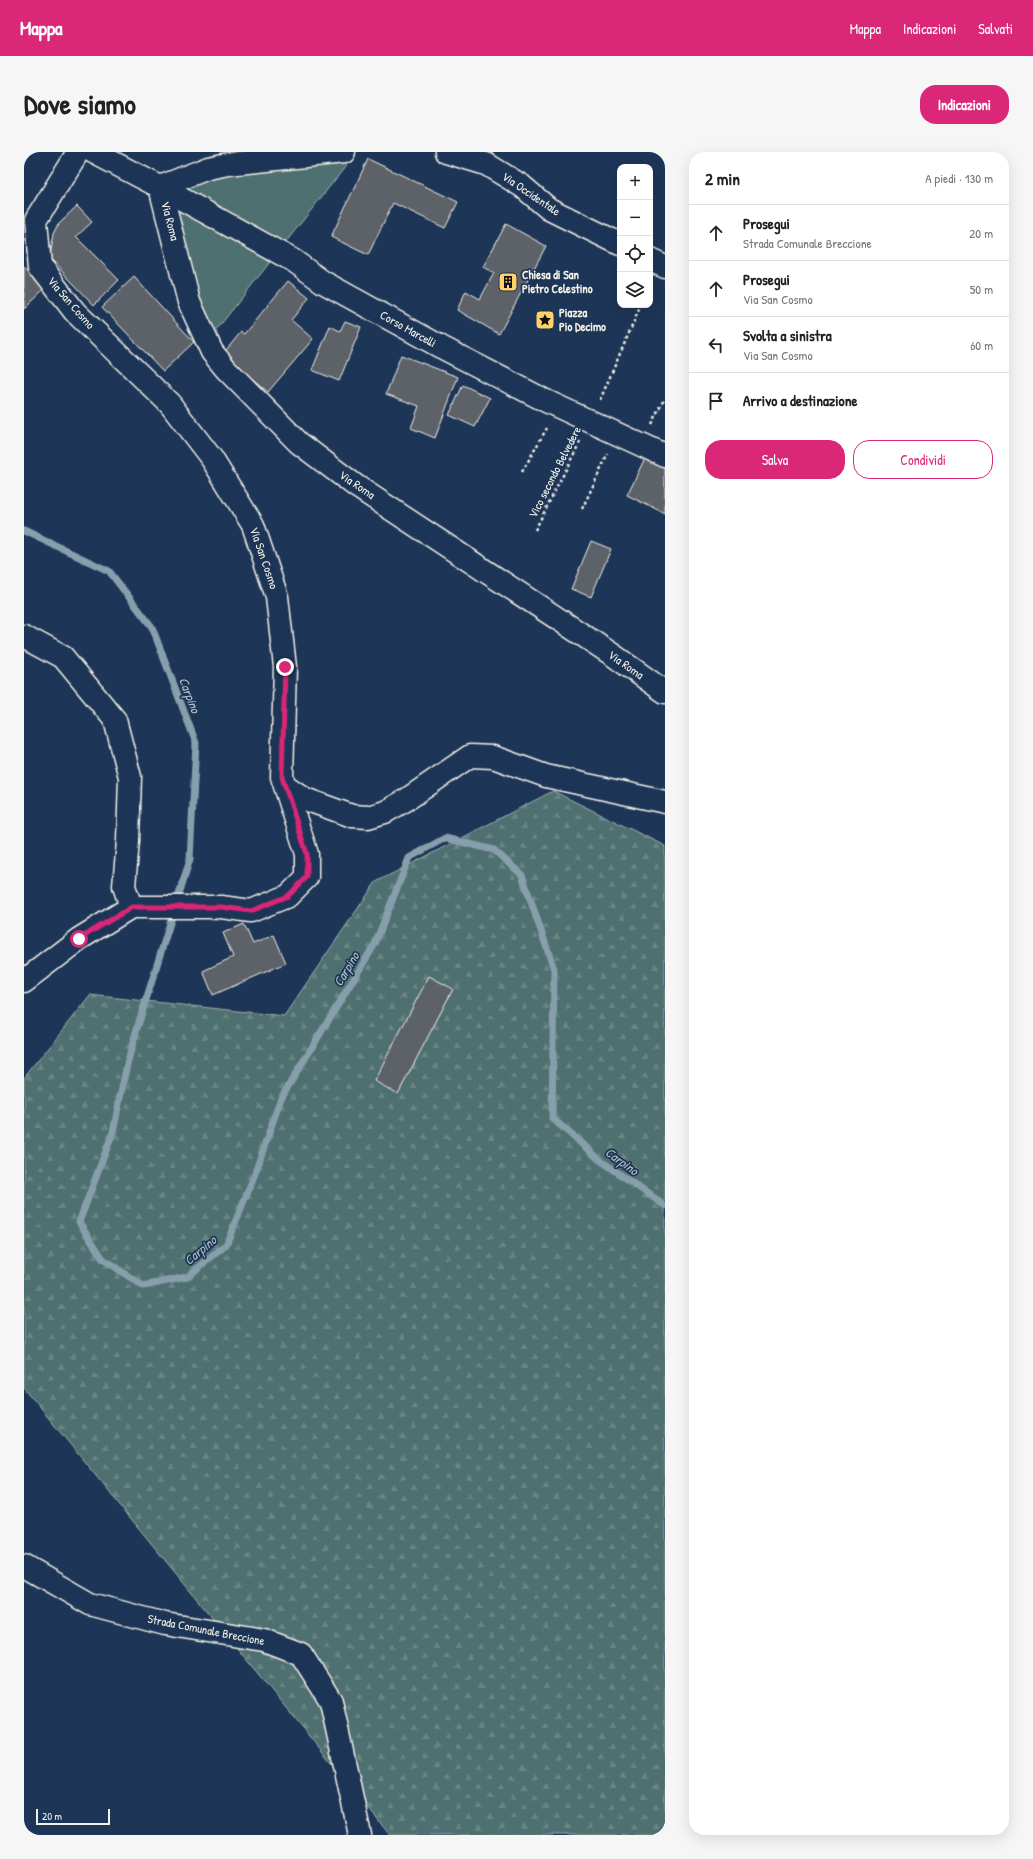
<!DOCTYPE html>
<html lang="it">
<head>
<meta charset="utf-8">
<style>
	:root { --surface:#fff; --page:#f6f6f6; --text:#222; --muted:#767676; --line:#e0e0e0; --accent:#db2777 }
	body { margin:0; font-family:"Patrick Hand",sans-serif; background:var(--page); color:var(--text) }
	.controls { position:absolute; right:12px; top:12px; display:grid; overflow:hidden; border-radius:8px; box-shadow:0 4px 16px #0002 }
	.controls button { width:36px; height:36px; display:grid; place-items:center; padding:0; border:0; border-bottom:1px solid var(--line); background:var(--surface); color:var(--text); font:20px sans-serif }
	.scale { position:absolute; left:12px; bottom:10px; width:74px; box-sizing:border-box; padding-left:4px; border:2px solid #f4f1e8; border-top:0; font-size:11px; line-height:14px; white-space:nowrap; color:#f4f1e8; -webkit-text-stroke:3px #1d3557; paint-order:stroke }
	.stop { position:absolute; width:12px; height:12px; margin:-9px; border:3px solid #db2777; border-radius:50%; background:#fff }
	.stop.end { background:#db2777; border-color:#fff; box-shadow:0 1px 4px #0008 }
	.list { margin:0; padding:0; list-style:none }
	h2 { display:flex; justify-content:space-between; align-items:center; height:52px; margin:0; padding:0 16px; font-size:17px }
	h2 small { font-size:13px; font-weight:400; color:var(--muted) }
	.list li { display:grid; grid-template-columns:26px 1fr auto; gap:12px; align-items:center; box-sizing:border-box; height:56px; padding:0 16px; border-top:1px solid var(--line) }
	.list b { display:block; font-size:15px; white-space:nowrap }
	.list p { margin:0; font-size:13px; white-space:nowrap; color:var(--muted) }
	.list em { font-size:13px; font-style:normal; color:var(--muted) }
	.actions { display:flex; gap:8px; padding:12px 16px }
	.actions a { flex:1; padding:9px 0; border:1px solid var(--accent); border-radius:16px; text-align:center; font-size:14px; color:var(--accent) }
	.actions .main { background:var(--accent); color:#fff }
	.icon { flex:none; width:22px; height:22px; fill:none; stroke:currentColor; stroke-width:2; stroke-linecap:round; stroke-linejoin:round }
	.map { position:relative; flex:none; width:641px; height:1683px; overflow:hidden; border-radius:16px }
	header { display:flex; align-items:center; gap:24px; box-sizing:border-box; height:56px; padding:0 20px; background:var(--accent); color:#fff }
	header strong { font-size:19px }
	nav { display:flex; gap:22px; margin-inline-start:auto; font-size:14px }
	.intro { display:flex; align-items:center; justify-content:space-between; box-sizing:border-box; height:96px; padding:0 24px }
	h1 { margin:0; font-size:28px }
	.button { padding:10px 18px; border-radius:16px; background:var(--accent); color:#fff; font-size:14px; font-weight:700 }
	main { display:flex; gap:24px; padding:0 24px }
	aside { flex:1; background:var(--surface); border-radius:16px; box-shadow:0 4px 16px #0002 }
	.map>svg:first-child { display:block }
</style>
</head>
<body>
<header>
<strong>Mappa</strong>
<nav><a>Mappa</a><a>Indicazioni</a><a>Salvati</a></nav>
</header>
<div class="intro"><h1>Dove siamo</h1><a class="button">Indicazioni</a></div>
<main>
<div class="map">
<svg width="641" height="1683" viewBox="0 0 641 1683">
	<defs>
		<pattern id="forest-firs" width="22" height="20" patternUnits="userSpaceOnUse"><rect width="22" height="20" fill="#4f7070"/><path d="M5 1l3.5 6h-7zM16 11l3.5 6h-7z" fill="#698584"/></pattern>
	</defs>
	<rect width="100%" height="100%" fill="#1d3557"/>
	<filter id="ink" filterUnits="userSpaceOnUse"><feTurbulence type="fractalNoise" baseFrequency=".025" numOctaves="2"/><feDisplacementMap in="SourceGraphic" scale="8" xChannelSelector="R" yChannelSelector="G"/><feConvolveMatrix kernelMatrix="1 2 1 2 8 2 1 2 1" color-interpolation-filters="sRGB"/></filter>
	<g filter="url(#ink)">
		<!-- forest -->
		<path fill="url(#forest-firs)" stroke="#a2b0ac" d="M529,639L641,694V1683H366L0,1236V926L66,843L260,864L352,730Z"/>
		<!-- garden -->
		<path fill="#4f7070" stroke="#a2b0ac" d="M329,5L190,181L176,159L154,58L158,46L172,31L194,20Z"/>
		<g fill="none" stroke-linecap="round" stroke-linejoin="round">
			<!-- stream -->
			<path stroke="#879fac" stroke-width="7" d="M0,379L85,419L128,475L172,591L166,707L112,880L103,912L89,980L55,1070L79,1107L119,1134L163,1125L202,1093L230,1024L257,946L351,792L385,706L421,686L470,698L498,723L530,817L528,966L576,1008L641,1054"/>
		</g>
		<!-- building -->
		<path fill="#5c6268" stroke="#f4f1e8" d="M344,7L434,50L421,76L369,51L344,103L307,85Z
			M53,54L68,70L52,85L95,128L70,153L27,108L26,104L30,81L35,71Z
			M482,72L522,94L475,182L433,158L442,139L456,147L470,121L459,115Z
			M0,114L21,137L0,157Z
			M110,125L170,190L139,219L78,155Z
			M264,129L285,146L267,168L289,187L244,240L199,202L217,180L220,182Z
			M321,169L337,175L315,229L288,218L306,174L316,179Z
			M377,203L434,225L411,286L387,276L395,254L362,242Z
			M439,233L466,246L451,275L425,263Z
			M622,304L641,314V362L603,343Z
			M567,389L587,397L567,445L547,437Z
			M220,772L229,792L250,783L262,811L189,843L179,819L209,805L199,781Z
			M405,824L429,837L374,942L350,929Z"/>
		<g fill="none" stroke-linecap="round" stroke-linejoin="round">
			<defs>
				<path id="minor" d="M136,35L270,109L299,130L417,195L522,249L641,304
					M0,484L39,505L91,568L106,625L104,689L100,734L107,755
					M262,634L281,647L328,664L344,665L361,660L382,648L446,604L469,605L522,624L641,650
					M0,829L55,787L107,755H197L227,759L264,744L283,725V702L258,625L261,515L253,445L229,373L188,307L146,252L51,160L16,115L12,68L54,0
					M0,1414L66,1452L141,1472L240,1488L277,1502L307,1549L336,1683"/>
				<path id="major" d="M69,0L136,35
					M422,0L462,12L498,34L525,57L596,92
					M136,35L165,150L188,200L202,217L275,291L332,334L589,503L641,540
					M136,35L184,16L204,12L320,0
					M626,108L641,115"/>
			</defs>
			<!-- minor casing -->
			<use href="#minor" stroke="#f4f1e8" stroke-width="25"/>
			<!-- major casing -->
			<use href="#major" stroke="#f4f1e8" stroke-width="25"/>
			<!-- path -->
			<path stroke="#f4f1e8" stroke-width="2.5" stroke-dasharray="3 3" stroke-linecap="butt" d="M576,248L617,153
				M628,273L641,247
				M498,320L523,276
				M558,357L584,302
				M511,378L556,290"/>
			<!-- minor -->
			<use href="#minor" stroke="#1d3557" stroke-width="22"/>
			<!-- major -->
			<use href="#major" stroke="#1d3557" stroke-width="22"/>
		</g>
	</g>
	<g fill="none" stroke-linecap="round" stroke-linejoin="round" filter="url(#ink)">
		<!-- route -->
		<path stroke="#db2777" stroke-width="5" d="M55,787L108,755H197L227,759L264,744L283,725V702L258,625L261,515"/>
	</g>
	<!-- icons -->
	<defs>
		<symbol id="building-square" viewBox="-11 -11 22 22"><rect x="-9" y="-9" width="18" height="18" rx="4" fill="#ffd166" stroke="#1d3557"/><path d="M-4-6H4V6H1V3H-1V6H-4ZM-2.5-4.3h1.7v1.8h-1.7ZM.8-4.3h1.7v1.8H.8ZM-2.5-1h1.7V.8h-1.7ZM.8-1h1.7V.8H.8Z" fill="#111"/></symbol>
		<symbol id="sight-square" viewBox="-11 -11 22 22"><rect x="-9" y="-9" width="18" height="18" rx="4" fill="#ffd166" stroke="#1d3557"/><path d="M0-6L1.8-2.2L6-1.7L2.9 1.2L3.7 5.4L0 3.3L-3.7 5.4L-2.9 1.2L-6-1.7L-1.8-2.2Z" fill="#111"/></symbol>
	</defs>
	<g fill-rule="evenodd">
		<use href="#building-square" x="473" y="119" width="22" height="22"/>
		<use href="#sight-square" x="510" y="157" width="22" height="22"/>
	</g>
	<g text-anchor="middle" stroke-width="3.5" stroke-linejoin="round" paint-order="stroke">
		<!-- street labels -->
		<g font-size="12" fill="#f4f1e8" stroke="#1d3557">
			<text transform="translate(507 42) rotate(34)" y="4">Via Occidentale</text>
			<text transform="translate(146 69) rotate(75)" y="4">Via Roma</text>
			<text transform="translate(47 151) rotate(49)" y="4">Via San Cosmo</text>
			<text transform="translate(384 177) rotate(29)" y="4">Corso Marcelli</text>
			<text transform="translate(531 320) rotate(-63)" y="4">Vico secondo Belvedere</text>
			<text transform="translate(333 333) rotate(34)" y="4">Via Roma</text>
			<text transform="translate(240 406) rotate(71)" y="4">Via San Cosmo</text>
			<text transform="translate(602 513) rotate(35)" y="4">Via Roma</text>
			<text transform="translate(182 1478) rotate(11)" y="4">Strada Comunale Breccione</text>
		</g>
		<!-- poi labels -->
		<g font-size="12" font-weight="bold" fill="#f4f1e8" stroke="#1d3557" text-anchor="start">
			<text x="498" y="127">Chiesa di San<tspan x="498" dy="14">Pietro Celestino</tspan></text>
			<text x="535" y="165">Piazza<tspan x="535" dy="14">Pio Decimo</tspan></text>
		</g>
		<!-- water labels -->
		<g font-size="13" font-style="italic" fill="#b4c1c5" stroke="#1d3557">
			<text transform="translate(166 543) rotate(69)" y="5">Carpino</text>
			<text transform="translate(322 817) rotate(-59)" y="5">Carpino</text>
			<text transform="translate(598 1009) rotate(36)" y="5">Carpino</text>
			<text transform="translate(176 1098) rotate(-40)" y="5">Carpino</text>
		</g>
	</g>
</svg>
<div class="controls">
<button>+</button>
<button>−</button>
<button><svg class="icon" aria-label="locate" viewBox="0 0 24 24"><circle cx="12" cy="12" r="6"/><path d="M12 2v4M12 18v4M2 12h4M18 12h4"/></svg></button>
<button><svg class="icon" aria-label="layers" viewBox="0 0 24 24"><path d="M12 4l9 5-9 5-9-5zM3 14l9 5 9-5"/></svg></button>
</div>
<div class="scale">20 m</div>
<div class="stop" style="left:55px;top:787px"></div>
<div class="stop end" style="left:261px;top:515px"></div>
</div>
<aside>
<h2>2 min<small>A piedi · 130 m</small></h2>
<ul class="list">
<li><svg class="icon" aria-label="ahead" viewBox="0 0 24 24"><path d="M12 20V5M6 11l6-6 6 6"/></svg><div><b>Prosegui</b><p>Strada Comunale Breccione</p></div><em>20 m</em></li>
<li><svg class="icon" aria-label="ahead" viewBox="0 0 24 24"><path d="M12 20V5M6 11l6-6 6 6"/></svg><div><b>Prosegui</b><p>Via San Cosmo</p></div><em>50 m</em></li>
<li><svg class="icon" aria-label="left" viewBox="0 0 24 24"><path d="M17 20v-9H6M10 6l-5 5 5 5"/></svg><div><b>Svolta a sinistra</b><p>Via San Cosmo</p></div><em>60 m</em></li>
<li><svg class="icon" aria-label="arrive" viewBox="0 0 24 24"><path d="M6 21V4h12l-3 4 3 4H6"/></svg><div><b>Arrivo a destinazione</b></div></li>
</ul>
<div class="actions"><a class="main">Salva</a><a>Condividi</a></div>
</aside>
</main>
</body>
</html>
